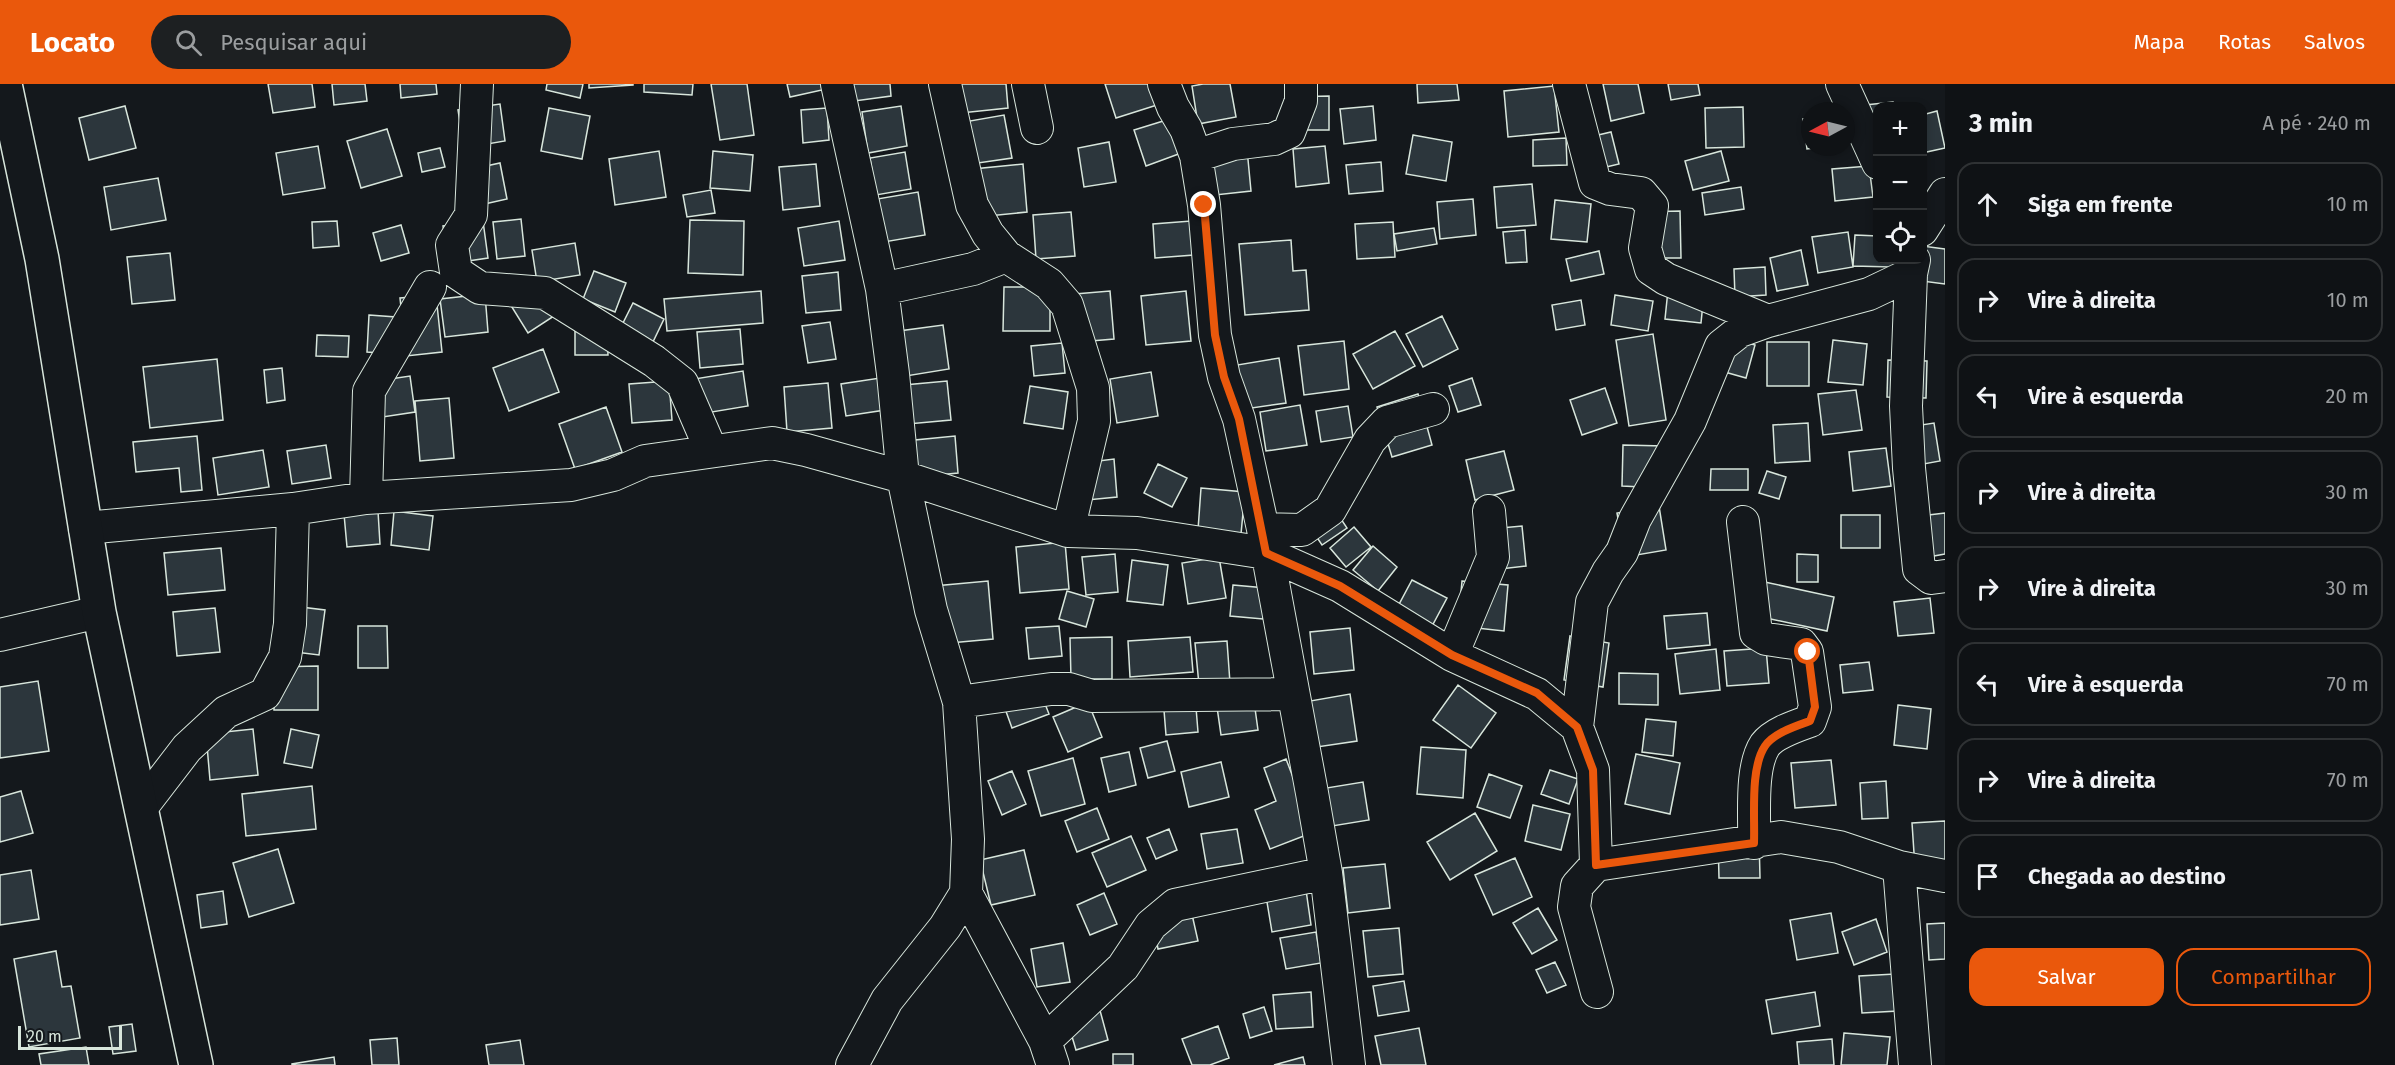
<!DOCTYPE html>
<html lang="pt">
<head>
<meta charset="utf-8">
<style>
	:root { --surface:#0f1215; --page:#1d2022; --text:#f1f3f6; --muted:#9b9ea0; --line:#2f3234; --accent:#ea580c }
	body { margin:0; font-family:"Fira Sans",sans-serif; background:var(--page); color:var(--text) }
	.controls { position:absolute; right:18px; top:18px; display:grid; overflow:hidden; border-radius:12px; box-shadow:0 3px 9px #0003 }
	.controls button { width:54px; height:54px; display:grid; place-items:center; padding:0; border:0; border-bottom:2px solid var(--line); background:var(--surface); color:var(--text); font:30px sans-serif }
	.compass { position:absolute; left:1801px; top:18px; width:54px; height:54px; border-radius:50%; background:var(--surface); box-shadow:0 3px 9px #0003; rotate:263deg }
	.scale { position:absolute; left:18px; bottom:15px; width:104px; box-sizing:border-box; padding-left:6px; border:3px solid #d8e6dc; border-top:0; font-size:16px; line-height:21px; white-space:nowrap; color:#d8e6dc; -webkit-text-stroke:4px #14181c; paint-order:stroke }
	.stop { position:absolute; width:18px; height:18px; margin:-14px; border:4px solid #ea580c; border-radius:50%; background:#fff }
	.stop.end { background:#ea580c; border-color:#fff; box-shadow:0 2px 6px #0008 }
	.list { margin:0; padding:0; list-style:none }
	h2 { display:flex; justify-content:space-between; align-items:center; height:78px; margin:0; padding:0 24px; font-size:26px }
	h2 small { font-size:20px; font-weight:400; color:var(--muted) }
	.list li { display:grid; grid-template-columns:39px 1fr auto; gap:18px; align-items:center; box-sizing:border-box; height:84px; margin:0 12px 12px; padding:0 12px; border:2px solid var(--line); border-radius:18px }
	.list b { display:block; font-size:22px; white-space:nowrap }
	.list em { font-size:20px; font-style:normal; color:var(--muted) }
	.actions { display:flex; gap:12px; padding:18px 24px }
	.actions a { flex:1; padding:14px 0; border:2px solid var(--accent); border-radius:18px; text-align:center; font-size:21px; color:var(--accent) }
	.actions .main { background:var(--accent); color:#fff }
	.icon { flex:none; width:33px; height:33px; fill:none; stroke:currentColor; stroke-width:2; stroke-linecap:round; stroke-linejoin:round }
	.map { position:relative; flex:none; width:1945px; height:981px; overflow:hidden }
	header { display:flex; align-items:center; gap:36px; box-sizing:border-box; height:84px; padding:0 30px; background:var(--accent); color:#fff }
	header strong { font-size:28px }
	nav { display:flex; gap:33px; margin-inline-start:auto; font-size:21px }
	.search { width:420px; height:54px; background:var(--page); display:flex; align-items:center; gap:15px; box-sizing:border-box; padding:0 21px; border-radius:33px; color:var(--muted); font-size:22px }
	main { display:flex }
	aside { flex:1; background:var(--surface) }
	.map>svg:first-child { display:block }
</style>
</head>
<body>
<header>
<strong>Locato</strong>
<div class="search"><svg class="icon" aria-label="search" viewBox="0 0 24 24"><circle cx="10" cy="10" r="6"/><path d="M15 15l6 6"/></svg>Pesquisar aqui</div>
<nav><a>Mapa</a><a>Rotas</a><a>Salvos</a></nav>
</header>
<main>
<div class="map">
<svg width="1945" height="981" viewBox="0 0 1945 981">
	<rect width="100%" height="100%" fill="#14181c"/>
	<!-- building -->
	<path fill="#2c363c" stroke="#d8e6dc" stroke-width="1.5" d="M268,0H312L315,23L273,29Z
		M332,0H365L367,17L334,21Z
		M400,0H436L437,10L401,14Z
		M547,0H583L580,14L546,6Z
		M589,0H633V1L589,4Z
		M644,0H693L692,11L644,8Z
		M711,0H747L754,51L720,56Z
		M787,0H821L822,6L790,13Z
		M844,0H890L891,12L847,18Z
		M958,0H1006L1008,24L961,29Z
		M1105,0H1150L1157,21L1116,34Z
		M1203,0H1230L1236,33L1198,40L1192,2Z
		M1417,0H1457L1459,16L1418,19Z
		M1603,0H1638L1644,29L1611,37Z
		M1668,0H1698L1700,11L1671,16Z
		M1554,2L1559,48L1508,53L1504,7Z
		M1329,12V46H1289V13Z
		M1893,18L1894,22H1878V64L1856,22Z
		M500,20L505,57L464,64L458,26Z
		M125,22L136,64L89,76L79,34Z
		M901,22L907,62L868,69L862,28Z
		M1373,22L1376,56L1344,60L1340,25Z
		M1743,23L1744,63L1706,64L1705,24Z
		M549,24L590,32L582,75L541,67Z
		M827,24L829,56L803,59L801,26Z
		M1937,27L1945,64L1922,69V31Z
		M1004,31L1012,74L971,80L964,38Z
		M1173,34L1184,68L1146,82L1134,46Z
		M1810,34V63H1823L1807,65L1803,35Z
		M387,45L402,92L361,104L347,57Z
		M1611,48L1619,80L1589,87L1581,55Z
		M1413,51L1452,58L1446,97L1406,90Z
		M1566,54L1567,81L1533,82V56Z
		M1109,58L1116,98L1084,103L1078,64Z
		M318,62L325,104L283,111L276,69Z
		M1325,62L1329,99L1296,103L1293,65Z
		M440,64L445,83L422,88L418,69Z
		M1247,65L1251,107L1215,111L1211,69Z
		M659,67L666,113L615,121L609,75Z
		M713,67L753,71L750,107L710,104Z
		M1721,67L1729,97L1693,106L1685,77Z
		M905,68L911,105L876,111L870,74Z
		M1381,78L1383,107L1349,110L1346,81Z
		M500,79L507,115L471,123L463,87Z
		M816,80L820,122L783,126L779,83Z
		M1023,80L1027,128L978,133L973,85Z
		M1869,82L1873,113L1835,117L1832,85Z
		M158,94L166,136L111,146L104,103Z
		M1532,100L1536,141L1497,144L1494,103Z
		M1741,103L1744,125L1705,131L1702,109Z
		M711,106L715,129L687,133L683,111Z
		M918,108L925,151L884,158L877,115Z
		M1473,115L1476,151L1440,155L1437,118Z
		M1555,116L1591,120L1587,158L1551,155Z
		M1680,127L1681,174H1641L1640,128Z
		M1071,128L1075,172L1036,175L1033,131Z
		M521,135L525,172L497,175L493,138Z
		M690,136L744,137L743,191L688,189Z
		M337,137L339,162L313,164L312,138Z
		M483,137L488,174L448,180L443,142Z
		M839,137L845,176L804,182L798,144Z
		M1191,137L1194,171L1155,174L1153,140Z
		M1393,138L1395,173L1357,175L1355,140Z
		M401,141L409,169L381,177L373,149Z
		M1434,144L1437,160L1397,167L1394,150Z
		M1525,146L1527,178L1506,179L1503,148Z
		M1848,148L1853,183L1818,189L1812,153Z
		M1855,151L1878,152V176H1893V183L1853,182Z
		M1291,156L1293,187L1306,186L1309,226L1245,231L1239,160Z
		M575,159L580,191L537,198L532,166Z
		M1922,162L1945,165V200L1914,196L1922,176Z
		M1801,166L1808,201L1777,207L1770,174Z
		M1599,167L1604,190L1571,197L1566,175Z
		M170,169L175,216L132,220L127,173Z
		M1765,183L1766,211L1735,213L1734,185Z
		M594,187L626,199L615,228L583,215Z
		M838,188L841,226L806,229L802,192Z
		M1004,203H1050V247H1003Z
		M536,204L554,232L528,249L510,220Z
		M1668,206L1704,209L1701,239L1665,235Z
		M761,207L763,239L667,247L664,215Z
		M1110,207L1114,255L1067,259L1063,211Z
		M1186,207L1191,257L1146,261L1141,212Z
		M485,210L488,248L445,253L440,215Z
		M436,211L442,268L406,272L400,214Z
		M1615,211L1653,217L1648,247L1611,241Z
		M1581,216L1585,241L1556,246L1552,221Z
		M633,219L664,235L650,264L618,249Z
		M369,231L396,233L394,270L367,268Z
		M1442,232L1458,265L1423,283L1406,250Z
		M575,238H607L608,271H575Z
		M830,238L836,275L808,279L802,242Z
		M943,241L949,285L906,292L899,247Z
		M740,245L743,280L700,284L697,248Z
		M1395,247L1415,282L1373,305L1353,270Z
		M1653,250L1666,336L1629,342L1616,256Z
		M317,251L349,252L348,273L316,272Z
		M1723,252L1755,261L1746,294L1714,285Z
		M1833,256L1867,260L1863,301L1828,298Z
		M1344,257L1349,305L1304,311L1298,262Z
		M1767,258H1809V302H1767Z
		M1062,259L1065,289L1034,292L1031,262Z
		M543,265L559,308L509,327L493,284Z
		M1279,274L1286,319L1245,325L1237,281Z
		M217,275L223,336L150,344L143,283Z
		M1888,276L1927,277L1926,314L1887,313Z
		M282,284L285,316L267,319L264,286Z
		M743,287L748,322L682,333L676,298Z
		M1151,288L1158,332L1117,339L1110,295Z
		M410,292L415,328L376,334L370,298Z
		M880,294L885,326L846,332L841,300Z
		M1472,294L1481,321L1458,328L1449,302Z
		M669,297L672,336L632,339L629,300Z
		M947,297L951,336L908,340L904,301Z
		M828,299L832,344L787,348L784,303Z
		M1030,302L1068,308L1063,345L1024,339Z
		M1605,304L1617,339L1582,351L1570,316Z
		M1856,306L1862,346L1823,351L1818,310Z
		M1418,310L1432,361L1392,373L1377,323Z
		M449,314L454,374L420,377L415,317Z
		M1300,321L1307,361L1266,367L1260,328Z
		M1348,322L1353,353L1321,358L1316,327Z
		M606,323L622,368L575,385L559,340Z
		M1808,339L1810,377L1775,379L1773,341Z
		M1934,339L1940,377L1902,384L1895,345Z
		M197,352L202,406L181,408L179,384L136,388L133,358Z
		M955,352L958,389L918,393L915,356Z
		M326,361L331,394L292,400L287,367Z
		M1623,361L1664,362L1663,404L1622,402Z
		M1886,364L1891,402L1853,407L1849,368Z
		M263,366L269,403L218,411L213,374Z
		M1504,367L1514,406L1475,416L1466,376Z
		M1114,375L1117,413L1087,416L1083,379Z
		M1158,380L1187,394L1172,423L1144,409Z
		M1711,385H1748V406H1710Z
		M1767,387L1786,393L1779,415L1759,409Z
		M1201,404L1245,408L1241,450L1198,446Z
		M1325,411L1347,444L1322,461L1300,428Z
		M1659,422L1666,466L1625,473L1617,429Z
		M378,427L380,460L347,463L344,430Z
		M394,427L433,432L429,466L391,461Z
		M1945,429V470L1917,475L1912,433Z
		M1841,431H1880V464H1841Z
		M1522,442L1526,482L1483,487L1479,446Z
		M1354,443L1371,463L1346,483L1330,464Z
		M1065,458L1069,505L1020,509L1016,463Z
		M1373,462L1397,483L1378,507L1353,486Z
		M221,464L225,506L168,511L164,469Z
		M1115,470L1118,508L1086,511L1082,473Z
		M1797,470L1818,471V498H1797Z
		M1219,473L1226,514L1188,520L1182,479Z
		M1132,476L1168,481L1163,521L1127,517Z
		M1412,496L1447,514L1431,544L1396,526Z
		M988,497L993,555L939,560L934,502Z
		M1462,497L1508,501L1504,547L1458,542Z
		M1760,497L1834,513L1827,547L1752,531Z
		M1233,501L1266,504L1263,535L1230,532Z
		M1067,507L1094,515L1086,543L1059,535Z
		M1930,514L1934,549L1898,552L1894,518Z
		M276,520L325,526L319,571L271,565Z
		M215,524L220,568L177,572L173,528Z
		M1707,529L1710,561L1667,565L1664,532Z
		M358,542H387L388,584H358Z
		M1059,542L1062,572L1029,575L1026,544Z
		M1350,544L1354,586L1314,590L1310,548Z
		M1570,552L1609,559L1603,603L1564,596Z
		M1112,553V595H1071L1070,554Z
		M1190,553L1193,588L1130,593L1128,557Z
		M1227,557L1230,599L1199,601L1195,559Z
		M1766,564L1769,599L1727,602L1724,567Z
		M1716,565L1720,606L1680,610L1675,570Z
		M1869,578L1873,606L1843,609L1840,581Z
		M318,582V626H274L273,583Z
		M1619,589L1658,590V621L1619,620Z
		M1035,594L1049,630L1012,644L999,608Z
		M38,597L49,667L0,674V603Z
		M1458,601L1496,629L1471,664L1433,636Z
		M1253,610L1258,646L1221,651L1216,616Z
		M1350,610L1357,657L1317,663L1310,617Z
		M1195,611L1198,648L1166,651L1163,614Z
		M1088,618L1102,653L1068,668L1053,633Z
		M1898,621L1931,625L1927,665L1894,661Z
		M1646,635L1676,638L1673,672L1642,668Z
		M253,645L258,691L210,696L206,650Z
		M291,645L319,651L312,684L284,679Z
		M1167,657L1175,687L1148,694L1140,664Z
		M1421,663L1466,666L1463,714L1417,710Z
		M1129,668L1136,701L1109,708L1101,674Z
		M1636,670L1680,679L1670,730L1625,720Z
		M1073,674L1085,720L1041,732L1028,687Z
		M1286,675L1314,748L1270,765L1255,726L1276,717L1264,684Z
		M1831,676L1836,721L1795,724L1791,679Z
		M1221,678L1229,713L1189,723L1181,688Z
		M1550,686L1578,695L1569,720L1541,710Z
		M1012,687L1026,720L1002,731L988,697Z
		M1489,690L1522,702L1510,734L1477,723Z
		M1886,697L1888,734L1862,735L1860,699Z
		M1363,698L1369,736L1320,744L1314,706Z
		M312,702L316,745L246,752L242,710Z
		M21,707L33,749L0,758V713Z
		M1533,721L1570,730L1561,766L1525,757Z
		M1097,724L1109,755L1077,768L1065,737Z
		M1475,729L1497,767L1450,796L1427,758Z
		M1945,737V782L1915,784L1912,739Z
		M1169,745L1177,766L1156,775L1147,754Z
		M1237,745L1243,779L1207,785L1201,750Z
		M1131,752L1146,786L1107,803L1092,769Z
		M1759,753L1760,794H1719L1718,754Z
		M278,765L294,819L249,833L233,779Z
		M1024,766L1035,811L991,821L980,776Z
		M1515,774L1532,813L1493,831L1475,791Z
		M1385,780L1390,824L1348,829L1343,784Z
		M31,786L39,835L0,841V791Z
		M1305,799L1311,841L1272,848L1265,806Z
		M223,807L227,840L201,844L197,811Z
		M1104,809L1117,840L1090,851L1077,821Z
		M1538,824L1557,856L1532,870L1513,839Z
		M1191,826L1198,857L1158,865L1152,834Z
		M1831,829L1838,869L1797,876L1790,836Z
		M1876,835L1887,868L1854,881L1842,848Z
		M1945,839V875L1929,876L1927,840Z
		M1399,844L1403,890L1368,893L1363,847Z
		M1316,848L1321,879L1286,885L1280,854Z
		M1063,859L1070,898L1037,903L1031,865Z
		M56,867L62,903L71,902L80,954L29,963L14,875Z
		M1555,878L1566,901L1547,909L1536,886Z
		M1895,890L1898,927L1862,929L1859,892Z
		M1404,897L1409,927L1378,932L1373,902Z
		M1311,908L1313,943L1276,945L1273,911Z
		M1815,908L1820,942L1772,950L1766,916Z
		M1098,919L1108,956L1076,966L1065,929Z
		M1264,923L1272,947L1250,954L1243,930Z
		M132,940L136,967L113,970L109,943Z
		M1218,942L1229,974L1210,981H1192L1182,955Z
		M1419,944L1426,981H1381L1375,952Z
		M1844,949L1890,953L1887,981H1841Z
		M397,954L399,981H372L370,956Z
		M1832,955L1834,981H1799L1797,958Z
		M520,956L524,981H489L486,961Z
		M86,963L89,981H41L39,970Z
		M1113,970H1133V981H1113Z
		M334,973L335,981H292V980Z
		M1303,973L1305,981H1274Z"/>
	<g fill="none" stroke-linecap="round" stroke-linejoin="round">
		<defs>
			<path id="minor" d="M477,0L471,131L452,161L456,188L480,204L545,209L654,277L682,299L711,366
				M837,0L882,205L893,290L903,393L931,526L959,618L968,755L966,809L945,843L887,916L852,981
				M1028,0L1037,44
				M1164,0L1173,23L1186,45L1196,72L1204,121L1215,251L1224,293L1239,335L1263,445L1312,709L1326,789L1349,981
				M1569,0L1595,99L1610,105L1641,109L1652,122L1645,164L1651,185L1666,195L1768,237
				M1842,0L1878,79
				M1196,72L1233,60L1274,55L1289,48L1301,17V0
				M1922,146L1945,110
				M1006,172L1049,200L1067,221L1093,304L1094,337L1068,447
				M1911,190L1906,322L1909,384L1919,485L1931,494L1945,492
				M882,205L973,185L1006,172L988,150L972,121L945,0
				M366,414L369,307L430,203
				M1743,438L1756,549L1766,555L1801,560L1807,568L1815,623L1810,637C1796,642 1774,649 1765,661C1750,684 1755,732 1754,759
				M85,444L293,425L366,414L571,401L613,391L645,377L772,359L806,366L903,393L1068,447L1137,449L1266,469L1340,502L1452,571L1537,610L1577,643L1593,686L1596,781L1577,802L1574,823L1597,908
				M1263,445L1302,446L1330,426L1370,356L1387,338L1433,325
				M0,551L99,528
				M1452,571L1493,473L1489,427
				M959,618L1051,605H1069L1092,612L1292,610
				M1577,643L1592,518L1608,488L1622,468L1635,435L1690,337L1721,262L1740,247L1768,237L1869,210L1911,190L1914,176
				M141,724L187,664L226,628L265,610L285,573L290,540L293,425
				M1596,781L1781,753L1839,763L1899,783L1945,792
				M1899,783L1915,981
				M966,809L1045,957L1053,981
				M1045,957L1123,883L1151,841L1175,821L1326,789"/>
			<path id="tertiary" d="M5,0L42,175L99,528L196,981"/>
		</defs>
		<!-- minor casing -->
		<use href="#minor" stroke="#d8e6dc" stroke-width="34"/>
		<!-- tertiary casing -->
		<use href="#tertiary" stroke="#d8e6dc" stroke-width="36"/>
		<!-- minor -->
		<use href="#minor" stroke="#14181c" stroke-width="32"/>
		<!-- tertiary -->
		<use href="#tertiary" stroke="#14181c" stroke-width="33"/>
	</g>
	<g fill="none" stroke-linecap="round" stroke-linejoin="round">
		<!-- route -->
		<path stroke="#ea580c" stroke-width="8" d="M1204,121L1215,251L1224,293L1239,335L1266,469L1340,502L1452,571L1537,609L1577,643L1593,686L1596,781L1754,759C1755,732 1750,684 1765,662C1774,649 1796,642 1810,637L1815,623L1808,568"/>
	</g>
</svg>
<div class="controls">
<button>+</button>
<button>−</button>
<button><svg class="icon" aria-label="locate" viewBox="0 0 24 24"><circle cx="12" cy="12" r="6"/><path d="M12 2v4M12 18v4M2 12h4M18 12h4"/></svg></button>
</div>
<svg class="compass" viewBox="-18 -18 36 36"><path d="M0-13l5 13h-10z" fill="#e53935"/><path d="M0 13l5-13h-10z" fill="#9b9ea0"/></svg>
<div class="scale">20 m</div>
<div class="stop" style="left:1808px;top:568px"></div>
<div class="stop end" style="left:1204px;top:121px"></div>
</div>
<aside>
<h2>3 min<small>A pé · 240 m</small></h2>
<ul class="list">
<li><svg class="icon" aria-label="ahead" viewBox="0 0 24 24"><path d="M12 20V5M6 11l6-6 6 6"/></svg><div><b>Siga em frente</b></div><em>10 m</em></li>
<li><svg class="icon" aria-label="right" viewBox="0 0 24 24"><path d="M7 20v-9h11M14 6l5 5-5 5"/></svg><div><b>Vire à direita</b></div><em>10 m</em></li>
<li><svg class="icon" aria-label="left" viewBox="0 0 24 24"><path d="M17 20v-9H6M10 6l-5 5 5 5"/></svg><div><b>Vire à esquerda</b></div><em>20 m</em></li>
<li><svg class="icon" aria-label="right" viewBox="0 0 24 24"><path d="M7 20v-9h11M14 6l5 5-5 5"/></svg><div><b>Vire à direita</b></div><em>30 m</em></li>
<li><svg class="icon" aria-label="right" viewBox="0 0 24 24"><path d="M7 20v-9h11M14 6l5 5-5 5"/></svg><div><b>Vire à direita</b></div><em>30 m</em></li>
<li><svg class="icon" aria-label="left" viewBox="0 0 24 24"><path d="M17 20v-9H6M10 6l-5 5 5 5"/></svg><div><b>Vire à esquerda</b></div><em>70 m</em></li>
<li><svg class="icon" aria-label="right" viewBox="0 0 24 24"><path d="M7 20v-9h11M14 6l5 5-5 5"/></svg><div><b>Vire à direita</b></div><em>70 m</em></li>
<li><svg class="icon" aria-label="arrive" viewBox="0 0 24 24"><path d="M6 21V4h12l-3 4 3 4H6"/></svg><div><b>Chegada ao destino</b></div></li>
</ul>
<div class="actions"><a class="main">Salvar</a><a>Compartilhar</a></div>
</aside>
</main>
</body>
</html>
